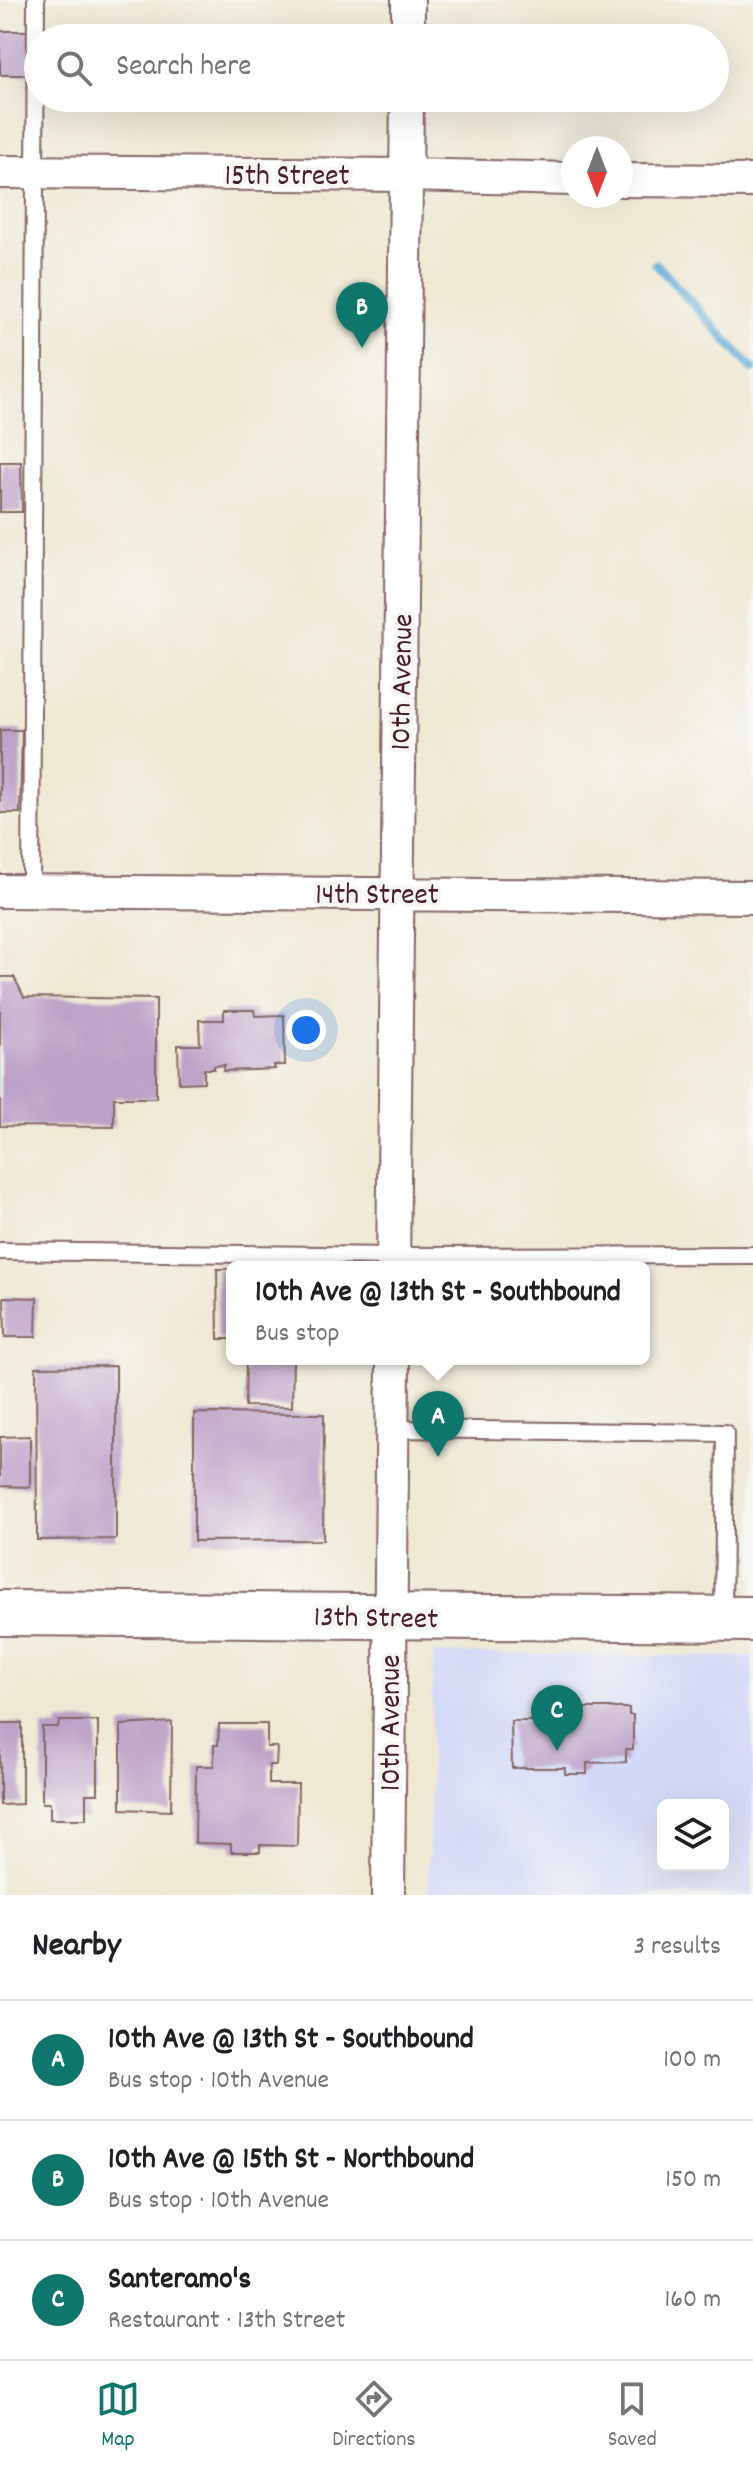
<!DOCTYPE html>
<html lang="en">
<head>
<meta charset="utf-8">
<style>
	:root { --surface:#fff; --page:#f6f6f6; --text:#202124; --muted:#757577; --line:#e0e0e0; --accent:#0f766e }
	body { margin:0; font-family:Dekko,sans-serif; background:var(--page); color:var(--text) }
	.controls { position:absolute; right:24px; bottom:24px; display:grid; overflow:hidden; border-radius:12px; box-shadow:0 8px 32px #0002 }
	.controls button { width:72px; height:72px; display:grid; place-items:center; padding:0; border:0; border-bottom:2px solid var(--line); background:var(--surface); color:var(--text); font:40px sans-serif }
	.compass { position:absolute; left:561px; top:136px; width:72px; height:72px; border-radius:50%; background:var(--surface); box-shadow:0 8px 32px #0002; rotate:180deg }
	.you { position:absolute; left:306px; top:1030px; width:28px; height:28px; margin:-20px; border:6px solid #fff; border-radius:50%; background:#1a73e8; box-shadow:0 0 0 12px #1a73e833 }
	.badge { display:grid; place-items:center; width:52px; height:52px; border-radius:50%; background:var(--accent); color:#fff; font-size:26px; font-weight:700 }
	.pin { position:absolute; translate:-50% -66px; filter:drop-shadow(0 2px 4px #0008) }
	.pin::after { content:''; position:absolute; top:42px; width:28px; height:24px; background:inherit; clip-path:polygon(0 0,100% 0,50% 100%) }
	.popup { position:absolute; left:226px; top:1261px; width:424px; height:104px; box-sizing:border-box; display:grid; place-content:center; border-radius:12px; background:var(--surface); filter:drop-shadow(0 2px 6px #0005); font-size:26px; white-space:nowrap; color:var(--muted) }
	.popup b { font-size:30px; color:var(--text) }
	.popup::after { content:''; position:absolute; left:50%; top:100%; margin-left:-16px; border:16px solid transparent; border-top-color:var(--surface) }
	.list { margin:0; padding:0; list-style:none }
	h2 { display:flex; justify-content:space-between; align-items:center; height:104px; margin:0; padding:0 32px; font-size:34px }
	h2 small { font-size:26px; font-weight:400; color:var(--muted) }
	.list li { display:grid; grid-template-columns:52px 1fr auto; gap:24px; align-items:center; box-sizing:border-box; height:120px; padding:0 32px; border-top:2px solid var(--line) }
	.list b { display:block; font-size:30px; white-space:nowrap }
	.list p { margin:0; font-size:26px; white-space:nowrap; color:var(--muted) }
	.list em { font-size:26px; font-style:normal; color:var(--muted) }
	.icon { flex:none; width:44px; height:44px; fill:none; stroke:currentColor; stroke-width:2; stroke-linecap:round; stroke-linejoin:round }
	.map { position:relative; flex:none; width:753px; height:1895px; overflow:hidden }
	.search { position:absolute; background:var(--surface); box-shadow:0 8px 32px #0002; left:24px; right:24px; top:24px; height:88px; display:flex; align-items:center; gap:20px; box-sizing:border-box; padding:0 28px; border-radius:44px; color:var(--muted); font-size:30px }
	.sheet { height:464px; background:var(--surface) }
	nav { display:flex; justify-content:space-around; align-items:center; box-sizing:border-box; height:112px; border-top:2px solid var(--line); background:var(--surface); font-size:22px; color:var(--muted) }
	nav a { display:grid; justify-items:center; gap:4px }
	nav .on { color:var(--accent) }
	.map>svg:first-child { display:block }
</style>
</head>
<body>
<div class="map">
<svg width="753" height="1895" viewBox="0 0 753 1895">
	<rect width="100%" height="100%" fill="#f6f6f2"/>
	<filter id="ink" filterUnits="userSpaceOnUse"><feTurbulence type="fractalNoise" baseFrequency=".0125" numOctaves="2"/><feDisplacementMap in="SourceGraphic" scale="16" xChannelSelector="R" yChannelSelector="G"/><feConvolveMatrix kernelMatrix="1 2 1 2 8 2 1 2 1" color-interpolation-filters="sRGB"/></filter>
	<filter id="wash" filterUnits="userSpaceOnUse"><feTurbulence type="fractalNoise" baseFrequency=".006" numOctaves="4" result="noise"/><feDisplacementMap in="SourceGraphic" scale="32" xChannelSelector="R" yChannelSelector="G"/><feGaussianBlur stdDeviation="1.8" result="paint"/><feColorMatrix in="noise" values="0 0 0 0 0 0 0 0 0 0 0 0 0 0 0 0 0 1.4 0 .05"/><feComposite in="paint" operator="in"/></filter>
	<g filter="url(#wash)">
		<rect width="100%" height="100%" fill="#efe8d2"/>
		<!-- built -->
		<path fill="#d3d9f9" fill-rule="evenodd" d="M433,1653L753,1657V1895H428ZM663,1805H723V1865H663Z"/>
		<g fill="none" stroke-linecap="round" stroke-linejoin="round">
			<!-- stream -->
			<path stroke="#5baad5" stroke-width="9" d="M656,264L753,369"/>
		</g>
		<g id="blocks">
			<!-- building -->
			<path fill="#bea1c9" d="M0,31H32V75H0Z
				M0,462H21L22,512H0Z
				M0,730H22L20,813H0Z
				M0,977H14L24,997L156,999V1098H114V1127L0,1126Z
				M224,1010H254L255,1016L284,1015L285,1065H274L275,1069L223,1071L225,1065L214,1066V1069H204V1082L179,1083L178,1045H200L199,1020H224Z
				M217,1269H232V1339H218Z
				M4,1297L37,1298L36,1337H5Z
				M246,1359H293L292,1407L245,1406Z
				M116,1366V1539L37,1540L36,1367Z
				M194,1413L324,1414L323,1540L194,1541Z
				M30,1436V1487L0,1486V1437Z
				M566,1708H629V1715H633V1749H626V1762L587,1763V1774H565V1768H512L511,1721H539V1715H566Z
				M59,1721H98V1794H86V1819H50V1803H42V1727H58Z
				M172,1722L171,1811L121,1809V1725Z
				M0,1723H22V1804L0,1805Z
				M219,1724H267V1747H277L276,1765H269V1784H298L297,1846L260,1845V1852H231V1844L195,1843L196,1766H214V1745H218Z"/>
		</g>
	</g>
	<g filter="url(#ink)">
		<use href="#blocks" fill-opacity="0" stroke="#846565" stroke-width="2"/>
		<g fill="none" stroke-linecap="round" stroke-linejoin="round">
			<defs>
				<path id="lane" d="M31,891L36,0
					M0,1251L393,1256L753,1255
					M392,1429L725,1433L723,1618"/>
				<path id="street" d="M408,38V0
					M0,172L407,175L573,179
					M621,180L753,181
					M0,891L753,897
					M393,1267L407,98
					M388,1895L393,1359"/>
				<path id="secondary" d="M0,1613L753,1619"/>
			</defs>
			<!-- lane casing -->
			<use href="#lane" stroke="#846565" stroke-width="20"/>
			<!-- street casing -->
			<use href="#street" stroke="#846565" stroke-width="36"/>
			<!-- secondary casing -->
			<use href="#secondary" stroke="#846565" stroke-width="48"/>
			<!-- lane -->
			<use href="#lane" stroke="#fff" stroke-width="16"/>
			<!-- street -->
			<use href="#street" stroke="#fff" stroke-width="32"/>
			<!-- secondary -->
			<use href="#secondary" stroke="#fff" stroke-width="44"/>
		</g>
	</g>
	<g text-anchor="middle" stroke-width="8" stroke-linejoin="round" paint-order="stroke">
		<!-- street labels -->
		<g font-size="30" fill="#4a1f2b" stroke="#f6f6f2">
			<text x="287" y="184">15th Street</text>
			<text transform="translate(400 682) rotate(-89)" y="10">10th Avenue</text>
			<text x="377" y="903">14th Street</text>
			<text transform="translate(376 1616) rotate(1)" y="10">13th Street</text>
			<text transform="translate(389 1723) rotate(-90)" y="10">10th Avenue</text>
		</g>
	</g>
</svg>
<div class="controls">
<button><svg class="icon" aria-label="layers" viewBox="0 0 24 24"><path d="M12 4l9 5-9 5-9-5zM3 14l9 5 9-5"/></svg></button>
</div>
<svg class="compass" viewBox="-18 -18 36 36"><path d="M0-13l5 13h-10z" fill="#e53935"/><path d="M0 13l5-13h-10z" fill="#757577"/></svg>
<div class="you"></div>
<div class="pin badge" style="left:438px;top:1457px">A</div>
<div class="popup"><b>10th Ave @ 13th St - Southbound</b>Bus stop</div>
<div class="pin badge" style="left:362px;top:348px">B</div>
<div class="pin badge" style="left:557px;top:1751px">C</div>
<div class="search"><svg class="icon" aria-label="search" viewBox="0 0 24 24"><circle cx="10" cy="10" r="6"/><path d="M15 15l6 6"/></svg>Search here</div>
</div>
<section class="sheet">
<h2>Nearby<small>3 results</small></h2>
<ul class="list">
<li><span class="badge">A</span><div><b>10th Ave @ 13th St - Southbound</b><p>Bus stop · 10th Avenue</p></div><em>100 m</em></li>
<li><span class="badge">B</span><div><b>10th Ave @ 15th St - Northbound</b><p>Bus stop · 10th Avenue</p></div><em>150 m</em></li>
<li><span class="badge">C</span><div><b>Santeramo's</b><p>Restaurant · 13th Street</p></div><em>160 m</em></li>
</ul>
</section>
<nav>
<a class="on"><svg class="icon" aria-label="map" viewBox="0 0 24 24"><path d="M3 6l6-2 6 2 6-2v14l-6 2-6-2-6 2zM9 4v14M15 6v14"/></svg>Map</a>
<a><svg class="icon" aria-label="directions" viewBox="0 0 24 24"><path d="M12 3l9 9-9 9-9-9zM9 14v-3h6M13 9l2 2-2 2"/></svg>Directions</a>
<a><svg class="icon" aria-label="saved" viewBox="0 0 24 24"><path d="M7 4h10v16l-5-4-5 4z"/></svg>Saved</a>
</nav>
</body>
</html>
